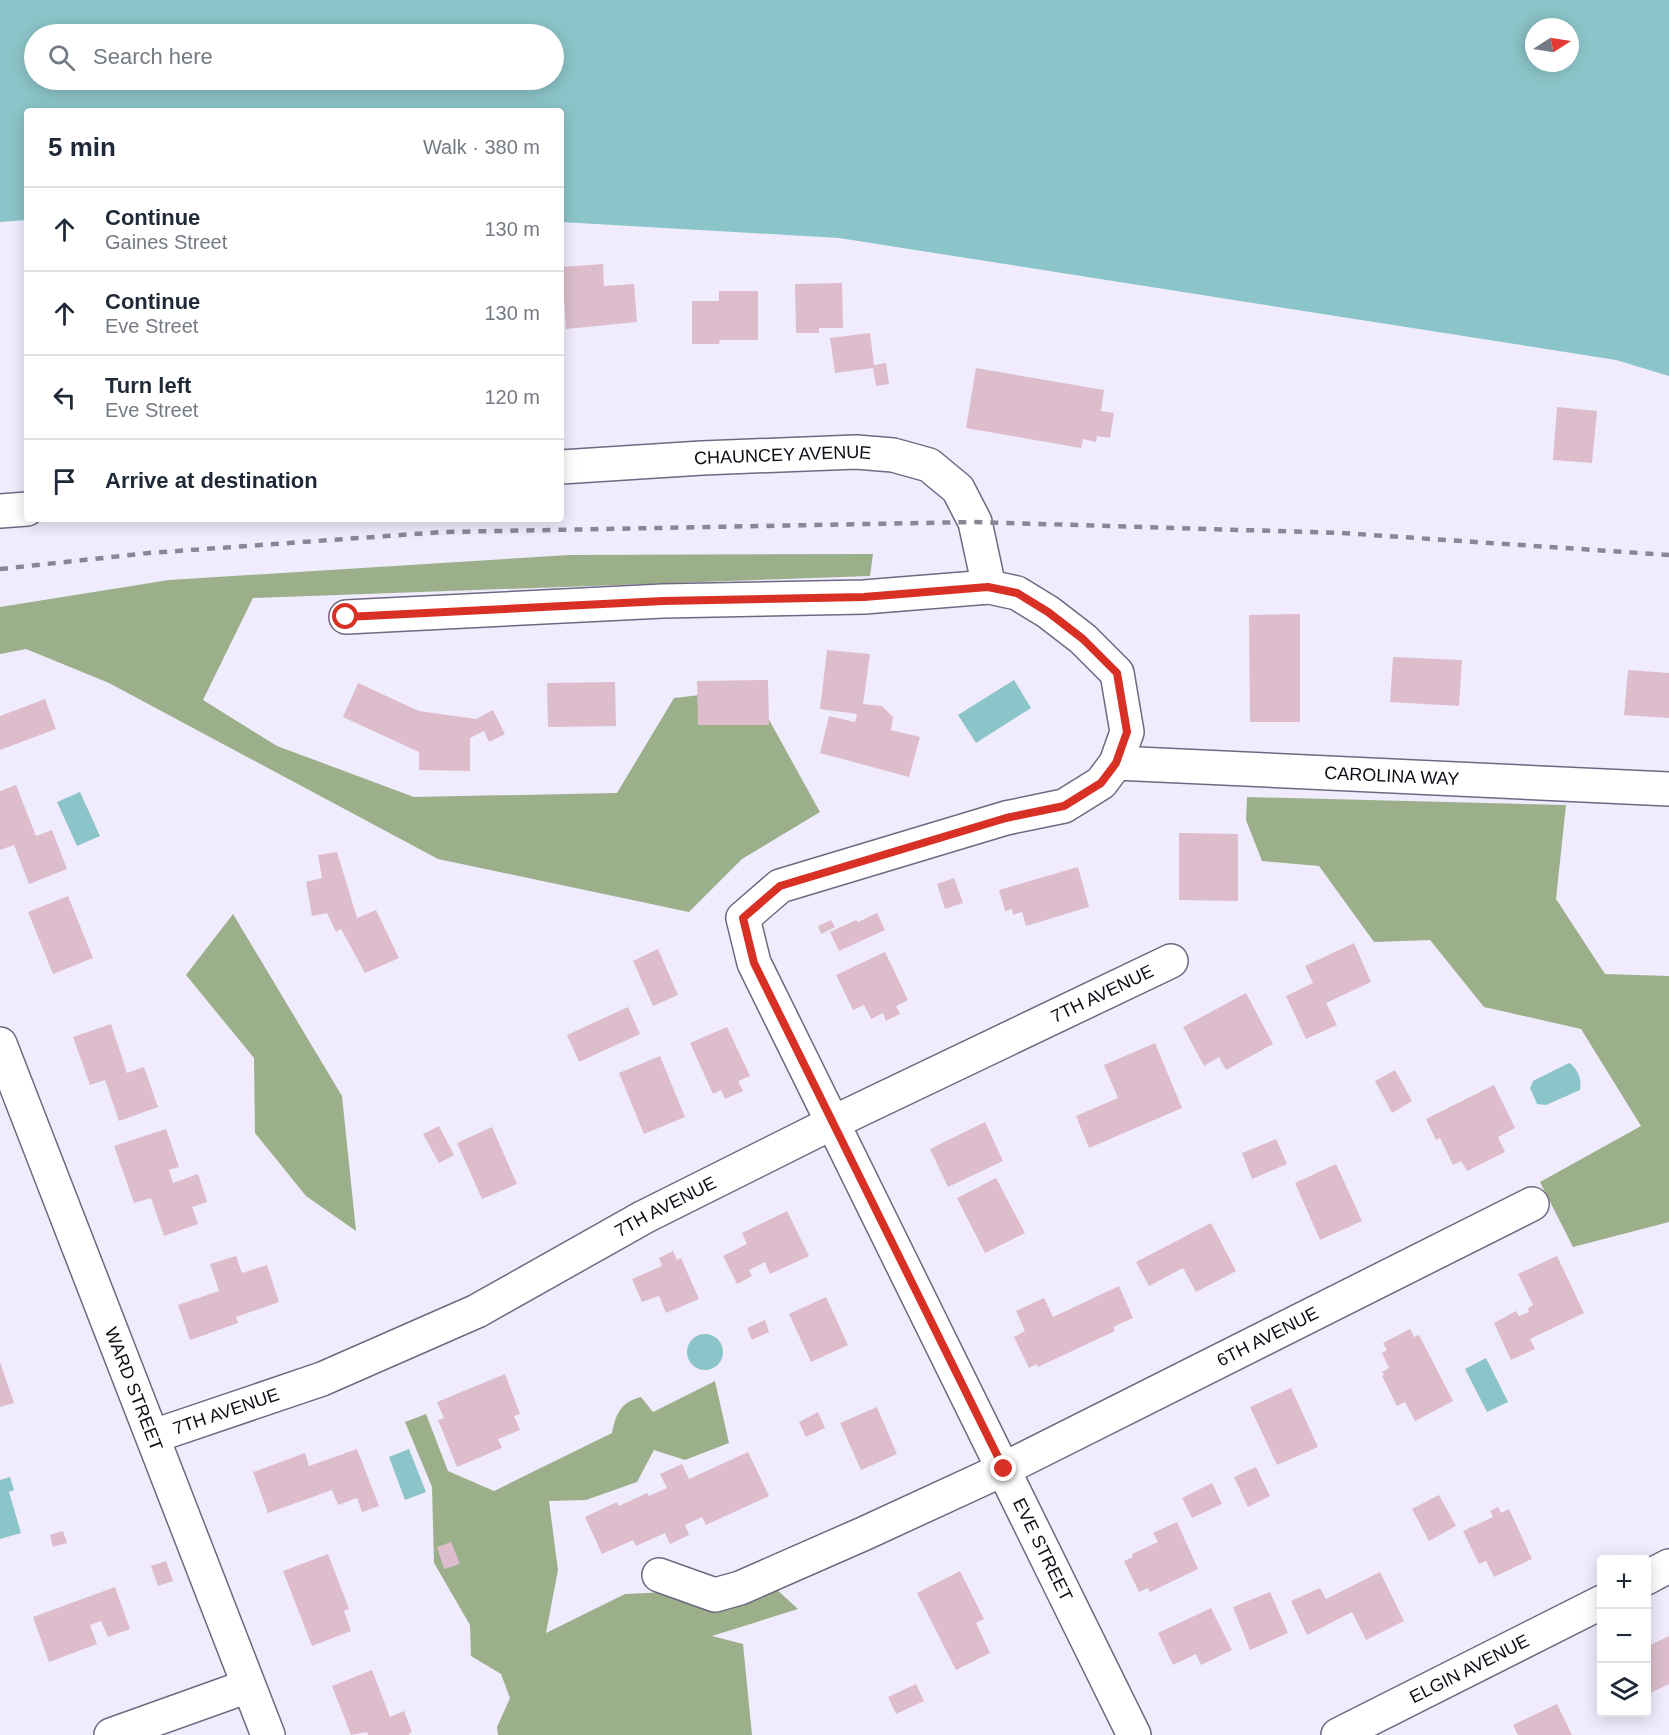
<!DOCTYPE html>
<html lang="en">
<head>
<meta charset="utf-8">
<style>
	:root { --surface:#fff; --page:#f2f2f3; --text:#1f2937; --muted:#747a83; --line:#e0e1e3 }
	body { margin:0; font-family:Helvetica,sans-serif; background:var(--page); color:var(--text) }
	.controls { position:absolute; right:18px; bottom:18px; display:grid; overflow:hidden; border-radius:6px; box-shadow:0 3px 15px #0003 }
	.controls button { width:54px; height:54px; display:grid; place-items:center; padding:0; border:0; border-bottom:2px solid var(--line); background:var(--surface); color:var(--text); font:30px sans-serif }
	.compass { position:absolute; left:1525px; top:18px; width:54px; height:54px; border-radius:50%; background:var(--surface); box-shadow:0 3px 15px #0003; rotate:78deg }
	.stop { position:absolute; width:18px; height:18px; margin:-14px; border:4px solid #d93025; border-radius:50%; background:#fff }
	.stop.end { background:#d93025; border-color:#fff; box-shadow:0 2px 6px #0008 }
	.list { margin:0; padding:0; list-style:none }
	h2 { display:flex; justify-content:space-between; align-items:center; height:78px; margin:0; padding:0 24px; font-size:26px }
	h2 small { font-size:20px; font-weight:400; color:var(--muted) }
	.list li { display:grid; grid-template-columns:39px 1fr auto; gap:18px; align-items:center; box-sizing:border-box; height:84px; padding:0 24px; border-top:2px solid var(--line) }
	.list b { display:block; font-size:22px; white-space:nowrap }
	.list p { margin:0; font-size:20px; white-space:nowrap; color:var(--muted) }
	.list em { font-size:20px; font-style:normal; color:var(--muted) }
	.icon { flex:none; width:33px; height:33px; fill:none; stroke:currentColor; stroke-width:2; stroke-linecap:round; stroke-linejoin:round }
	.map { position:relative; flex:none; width:1669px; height:1735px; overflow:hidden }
	.search { position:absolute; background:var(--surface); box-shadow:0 3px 15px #0003; left:24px; top:24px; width:540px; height:66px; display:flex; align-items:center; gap:15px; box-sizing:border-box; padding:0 21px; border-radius:33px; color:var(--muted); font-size:22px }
	.panel { position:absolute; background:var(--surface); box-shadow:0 3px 15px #0003; left:24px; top:108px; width:540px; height:414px; border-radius:6px }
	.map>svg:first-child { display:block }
</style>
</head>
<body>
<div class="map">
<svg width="1669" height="1735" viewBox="0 0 1669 1735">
	<rect width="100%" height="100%" fill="#f0ecfe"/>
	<!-- forest -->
	<path fill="#9bb08a" d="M873,554L870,576L253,598L203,700L277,746L414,797L617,793L674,698L752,689L820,812L742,859L689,912L438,859L109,683L26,649L0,654V607L169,580L569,555Z
		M1247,797L1566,805L1556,899L1605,974L1669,976V1222L1573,1247L1540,1182L1641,1126L1581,1029L1484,1007L1430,940L1374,942L1319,866L1262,861L1246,820Z
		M233,914L342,1096L356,1231L306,1196L255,1133L254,1058L186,975Z
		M715,1381L729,1443L685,1460L654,1450L637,1482L586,1500L549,1501L558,1570L546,1633L625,1594L774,1587L798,1609L712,1636L743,1644L752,1735H498L497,1727L510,1698L501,1674L471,1656L470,1625L434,1563L432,1487L405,1422L426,1414L448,1471L494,1491L612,1433C616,1413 621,1402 641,1397L653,1412Z"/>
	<!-- water -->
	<path fill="#8cc5c9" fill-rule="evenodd" d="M0,0H1669V376L1616,360L839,238L561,222V111H27V220L0,222ZM1534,27H1570V63H1534ZM34,34H554V80H34Z
		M1014,680L1031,708L976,743L958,715Z
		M80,792L100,836L77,846L57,802Z
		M1569,1063C1578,1068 1582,1080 1580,1090L1546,1105L1537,1104L1530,1088L1533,1081Z
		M687 1352a18 18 0 1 1 36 0a18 18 0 1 1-36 0Z
		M1486,1358L1508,1402L1487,1412L1465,1369Z
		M409,1449L426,1492L405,1500L389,1457Z
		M10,1477L14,1490L9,1492L21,1533L0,1539V1480Z"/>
	<!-- building -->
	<path fill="#ddbdcc" d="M603,264L604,286L634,284L637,322L566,329L562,267Z
		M842,283L843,328H819V333H796L795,284Z
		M719,291H758V340H720L719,344H692V301H719Z
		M870,333L874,365L886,363L889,384L876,386L873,368L835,373L830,338Z
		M976,368L1104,390L1101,411L1114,413L1110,438L1097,436L1096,442L1083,439L1081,448L966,428Z
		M1557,407L1597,411L1592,463L1553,460Z
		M1300,614V722H1250L1249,615Z
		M827,650L870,654L863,704L882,706L893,717L891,730L920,737L909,777L820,753L829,716L855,722L857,714L820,709Z
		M1393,657L1462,660L1459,706L1390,702Z
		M1628,670L1669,673V718L1624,715Z
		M768,680L769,725H698L697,681Z
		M615,682L616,726L548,727L547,683Z
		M358,683L419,711L476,719L493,710L505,734L489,742L484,731L470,738V771L419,770V752L343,717Z
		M45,699L56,729L0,750V716Z
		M16,785L36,836L52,830L67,869L29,884L14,845L0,850V791Z
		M1179,833L1238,834V901L1179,900Z
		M337,852L357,918L376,910L399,958L365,973L341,929L336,932L327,913L312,916L306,882L322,878L318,855Z
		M1078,867L1089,907L1026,926L1022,912L1013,915L1012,909L1005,911L999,890Z
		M954,878L963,903L945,909L937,884Z
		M68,896L93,958L53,974L28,912Z
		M877,913L885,930L839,951L830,932L856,920L858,922Z
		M831,920L835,927L821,934L818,926Z
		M1354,943L1371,982L1326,1003L1337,1025L1306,1039L1286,996L1313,983L1305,966Z
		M658,949L678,995L653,1006L633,961Z
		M885,952L908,1000L896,1006L900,1014L886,1021L883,1013L871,1019L864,1005L853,1010L836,975Z
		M1246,993L1273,1044L1226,1070L1219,1057L1204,1066L1183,1027Z
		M628,1007L640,1034L579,1062L567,1035Z
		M111,1024L127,1073L144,1067L158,1107L119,1121L105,1080L90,1085L73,1037Z
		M727,1027L750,1076L738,1081L743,1091L725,1099L721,1090L713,1094L690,1043Z
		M1155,1043L1182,1108L1089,1148L1076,1116L1118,1098L1104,1065Z
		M660,1056L685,1117L644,1134L619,1073Z
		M1395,1070L1412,1101L1392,1113L1375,1081Z
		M1494,1085L1515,1128L1498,1137L1505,1152L1467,1171L1461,1161L1453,1165L1440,1138L1436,1140L1426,1119Z
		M985,1122L1003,1161L948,1187L930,1149Z
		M439,1126L454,1155L439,1163L423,1134Z
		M492,1127L517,1184L482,1199L457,1143Z
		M166,1129L179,1167L169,1170L173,1183L198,1174L207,1202L192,1207L198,1224L164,1236L151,1198L134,1203L114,1146Z
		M1276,1139L1287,1164L1252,1179L1242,1153Z
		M1336,1164L1362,1221L1320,1240L1295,1183Z
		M996,1178L1025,1233L985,1253L957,1198Z
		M787,1211L809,1256L770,1274L765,1262L749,1270L752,1276L737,1284L723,1256L747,1244L742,1233Z
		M1211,1223L1236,1271L1196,1292L1183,1268L1149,1286L1136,1262Z
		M673,1251L677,1260L681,1258L699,1299L666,1313L659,1296L642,1302L632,1279L662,1266L659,1258Z
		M236,1256L242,1273L267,1265L279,1302L236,1317L238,1323L190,1340L178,1305L219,1291L210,1264Z
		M1557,1256L1584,1313L1530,1339L1535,1349L1511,1360L1494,1323L1516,1311L1519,1316L1529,1312L1528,1308L1533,1305L1518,1274Z
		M1119,1286L1133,1318L1113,1327L1115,1331L1038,1367L1037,1364L1029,1368L1014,1337L1025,1331L1016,1311L1044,1298L1053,1317Z
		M826,1297L848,1345L811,1362L789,1314Z
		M765,1320L769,1332L752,1340L747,1328Z
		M1410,1329L1414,1337L1419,1335L1453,1401L1415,1421L1405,1402L1397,1406L1382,1376L1384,1375L1382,1372L1389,1368L1382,1353L1387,1350L1383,1343Z
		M0,1362L14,1403L0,1407Z
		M505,1374L520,1414L514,1416L520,1430L498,1439L502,1448L457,1467L438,1420L444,1418L437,1402Z
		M1291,1388L1318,1447L1277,1465L1250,1407Z
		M877,1407L897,1454L861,1470L840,1423Z
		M818,1412L825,1428L806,1437L799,1422Z
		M357,1449L379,1506L362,1512L357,1498L338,1505L332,1490L268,1513L253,1472L305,1453L309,1466Z
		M748,1452L769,1496L706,1525L702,1517L685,1525L689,1535L670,1544L665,1533L636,1546L633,1540L602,1554L585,1517L617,1502L619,1506L647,1493L649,1496L667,1488L660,1474L682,1464L689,1479Z
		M1256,1467L1270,1496L1248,1507L1234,1477Z
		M1212,1483L1222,1504L1192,1518L1182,1498Z
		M1439,1495L1456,1526L1429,1541L1412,1509Z
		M1498,1507L1501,1513L1509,1509L1532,1559L1494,1577L1486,1561L1479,1564L1463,1531L1493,1517L1490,1511Z
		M1177,1522L1198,1569L1150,1592L1148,1588L1139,1592L1124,1561L1133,1557L1132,1554L1158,1542L1153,1533Z
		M63,1531L67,1543L53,1547L50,1535Z
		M451,1542L460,1564L444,1569L437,1547Z
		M328,1554L349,1609L344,1611L351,1631L312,1646L283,1571Z
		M166,1561L173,1581L158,1586L151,1566Z
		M960,1571L984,1619L976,1623L990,1653L956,1670L917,1593Z
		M1380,1572L1404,1621L1366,1640L1352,1612L1307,1635L1291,1601L1320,1588L1326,1599Z
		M115,1587L130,1629L108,1637L101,1621L90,1625L97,1644L49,1662L33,1617Z
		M1270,1592L1288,1633L1250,1650L1233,1607Z
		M1211,1608L1232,1650L1201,1665L1196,1654L1173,1665L1158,1633Z
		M1669,1636V1684L1646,1695V1647Z
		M372,1670L390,1717L404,1711L412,1732L409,1733V1735H368L367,1732L351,1735L332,1686Z
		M916,1684L924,1701L896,1714L888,1697Z
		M1557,1704L1572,1735H1518L1513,1725Z"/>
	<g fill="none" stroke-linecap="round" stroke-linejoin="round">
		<defs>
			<g id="minor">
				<path id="s1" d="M561,467L702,458L856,452L893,455L929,465L958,489L975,522L989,587L1017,593L1048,612L1083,639L1117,673L1127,732L1116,763L1101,783L1064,806L1006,818L780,886L743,918L754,963L1134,1735"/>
				<path d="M0,511L27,509"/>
				<path d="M346,617L663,601L864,597L989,587"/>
				<path id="s2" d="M1116,763L1669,789"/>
				<path id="s3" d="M0,1044L268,1735"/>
				<path id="s4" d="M154,1436L322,1379L477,1311L644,1217L832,1123L1171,961"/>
				<path id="s5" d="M659,1575L715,1595L740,1588L863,1534L1004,1469L1532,1204"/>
				<path d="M1646,1578L1669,1566"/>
				<path d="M111,1735L248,1686"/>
				<path id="s6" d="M1338,1735L1602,1602"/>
			</g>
		</defs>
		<!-- minor casing -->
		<use href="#minor" stroke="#6e6881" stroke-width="36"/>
		<!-- minor -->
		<use href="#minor" stroke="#fff" stroke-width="33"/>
		<!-- rail -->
		<path stroke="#8a8794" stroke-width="4.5" stroke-dasharray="8 8" stroke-linecap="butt" d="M0,569L149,553L443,532L975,522L1342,533L1669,555"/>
	</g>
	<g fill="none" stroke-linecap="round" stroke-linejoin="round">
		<!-- route -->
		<path stroke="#d93025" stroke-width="8" d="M346,617L663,601L864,597L988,587L1017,593L1048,612L1083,639L1117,673L1127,732L1116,763L1101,783L1064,806L1006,818L780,886L743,918L754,963L1004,1469"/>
	</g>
	<g text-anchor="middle" stroke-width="4.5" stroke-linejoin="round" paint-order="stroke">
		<!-- street labels -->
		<g font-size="18" fill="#0f0d16" stroke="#fcfcfc">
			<text dy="6" stroke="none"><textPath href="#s1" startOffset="222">CHAUNCEY AVENUE</textPath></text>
			<text dy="6" stroke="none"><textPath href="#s2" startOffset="276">CAROLINA WAY</textPath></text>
			<text dy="6" stroke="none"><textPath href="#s4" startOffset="1048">7TH AVENUE</textPath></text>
			<text dy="6" stroke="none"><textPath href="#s4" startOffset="562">7TH AVENUE</textPath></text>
			<text dy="6" stroke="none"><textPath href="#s5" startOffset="670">6TH AVENUE</textPath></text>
			<text dy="6" stroke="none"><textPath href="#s3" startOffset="370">WARD STREET</textPath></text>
			<text dy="6" stroke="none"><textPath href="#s4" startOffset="76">7TH AVENUE</textPath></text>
			<text dy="6" stroke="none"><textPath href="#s1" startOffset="1874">EVE STREET</textPath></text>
			<text dy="6" stroke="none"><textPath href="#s6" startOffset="147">ELGIN AVENUE</textPath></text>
		</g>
	</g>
</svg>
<div class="controls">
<button>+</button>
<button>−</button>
<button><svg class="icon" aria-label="layers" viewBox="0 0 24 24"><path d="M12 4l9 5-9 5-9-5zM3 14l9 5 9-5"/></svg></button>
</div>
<svg class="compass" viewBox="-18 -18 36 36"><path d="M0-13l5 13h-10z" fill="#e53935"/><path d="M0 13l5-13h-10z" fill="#747a83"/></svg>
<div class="stop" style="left:346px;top:617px"></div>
<div class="stop end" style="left:1004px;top:1469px"></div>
<div class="search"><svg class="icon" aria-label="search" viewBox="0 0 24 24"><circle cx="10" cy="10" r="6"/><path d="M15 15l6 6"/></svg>Search here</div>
<section class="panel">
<h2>5 min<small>Walk · 380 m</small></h2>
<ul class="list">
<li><svg class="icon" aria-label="ahead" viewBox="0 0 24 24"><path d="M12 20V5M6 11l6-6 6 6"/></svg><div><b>Continue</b><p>Gaines Street</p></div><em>130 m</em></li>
<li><svg class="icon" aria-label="ahead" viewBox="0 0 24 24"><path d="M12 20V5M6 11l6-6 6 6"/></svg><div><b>Continue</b><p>Eve Street</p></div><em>130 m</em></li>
<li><svg class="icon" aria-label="left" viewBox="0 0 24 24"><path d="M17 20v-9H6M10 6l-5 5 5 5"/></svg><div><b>Turn left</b><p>Eve Street</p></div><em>120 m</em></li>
<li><svg class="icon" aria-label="arrive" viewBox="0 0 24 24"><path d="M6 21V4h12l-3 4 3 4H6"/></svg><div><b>Arrive at destination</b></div></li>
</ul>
</section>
</div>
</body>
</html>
